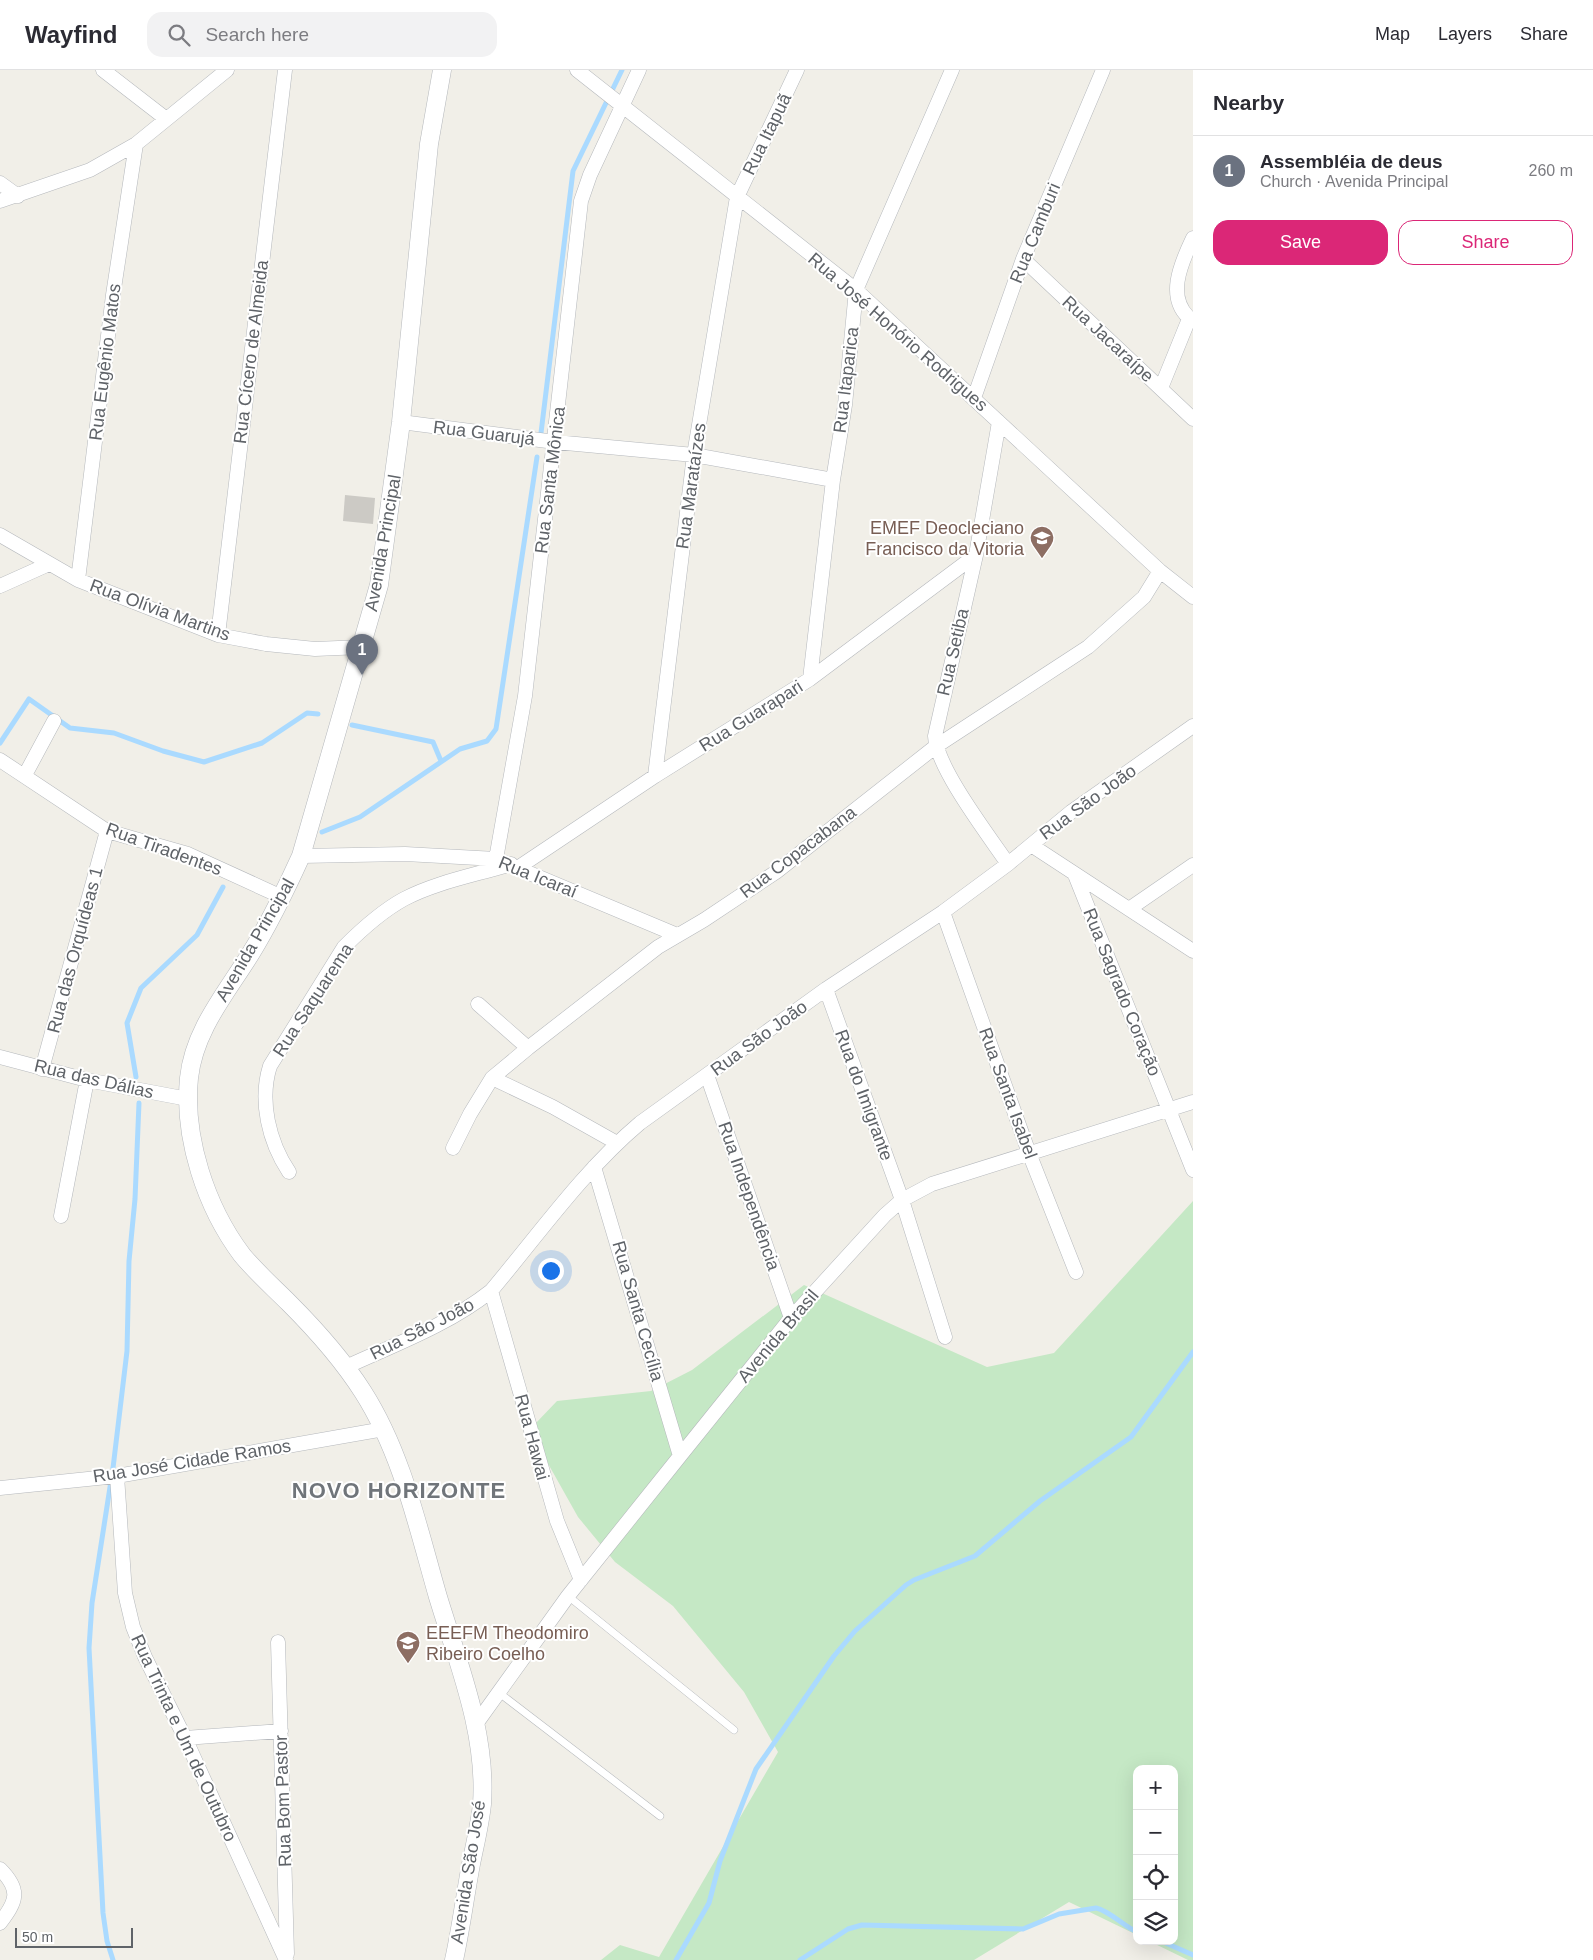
<!DOCTYPE html>
<html lang="en">
<head>
<meta charset="utf-8">
<style>
	:root { --surface:#fff; --page:#f2f2f3; --text:#2b2b33; --muted:#7c7c81; --line:#e1e1e2; --accent:#db2777 }
	body { margin:0; font-family:Arial,sans-serif; background:var(--page); color:var(--text) }
	.controls { position:absolute; right:15px; bottom:15px; display:grid; overflow:hidden; border-radius:10px; box-shadow:0 5px 20px #0002 }
	.controls button { width:45px; height:45px; display:grid; place-items:center; padding:0; border:0; border-bottom:1px solid var(--line); background:var(--surface); color:var(--text); font:25px sans-serif }
	.scale { position:absolute; left:15px; bottom:12px; width:118px; box-sizing:border-box; padding-left:5px; border:2px solid #5f6368; border-top:0; font-size:14px; line-height:18px; white-space:nowrap; color:#5f6368; -webkit-text-stroke:4px #fff; paint-order:stroke }
	.you { position:absolute; left:550px; top:1200px; width:18px; height:18px; margin:-12px; border:4px solid #fff; border-radius:50%; background:#1a73e8; box-shadow:0 0 0 8px #1a73e833 }
	.badge { display:grid; place-items:center; width:32px; height:32px; border-radius:50%; background:var(--accent); color:#fff; font-size:16px; font-weight:700 }
	.pin { position:absolute; translate:-50% -41px; filter:drop-shadow(0 1px 2px #0008) }
	.pin::after { content:''; position:absolute; top:26px; width:18px; height:15px; background:inherit; clip-path:polygon(0 0,100% 0,50% 100%) }
	.list { margin:0; padding:0; list-style:none }
	h2 { display:flex; justify-content:space-between; align-items:center; height:65px; margin:0; padding:0 20px; font-size:21px }
	h2 small { font-size:16px; font-weight:400; color:var(--muted) }
	.list li { display:grid; grid-template-columns:32px 1fr auto; gap:15px; align-items:center; box-sizing:border-box; height:70px; padding:0 20px; border-top:1px solid var(--line) }
	.list b { display:block; font-size:19px; white-space:nowrap }
	.list p { margin:0; font-size:16px; white-space:nowrap; color:var(--muted) }
	.list em { font-size:16px; font-style:normal; color:var(--muted) }
	.actions { display:flex; gap:10px; padding:15px 20px }
	.actions a { flex:1; padding:11px 0; border:1px solid var(--accent); border-radius:15px; text-align:center; font-size:18px; color:var(--accent) }
	.actions .main { background:var(--accent); color:#fff }
	.icon { flex:none; width:28px; height:28px; fill:none; stroke:currentColor; stroke-width:2; stroke-linecap:round; stroke-linejoin:round }
	.map { position:relative; flex:none; width:1193px; height:1890px; overflow:hidden }
	header { display:flex; align-items:center; gap:30px; box-sizing:border-box; height:70px; padding:0 25px; background:var(--surface); border-bottom:1px solid var(--line) }
	header strong { font-size:24px }
	nav { display:flex; gap:28px; margin-inline-start:auto; font-size:18px }
	.search { width:350px; height:45px; background:var(--page); display:flex; align-items:center; gap:12px; box-sizing:border-box; padding:0 18px; border-radius:15px; color:var(--muted); font-size:19px }
	main { display:flex }
	aside { flex:1; background:var(--surface) }
	.map>svg:first-child { display:block }
</style>
</head>
<body>
<header>
<strong>Wayfind</strong>
<div class="search"><svg class="icon" aria-label="search" viewBox="0 0 24 24"><circle cx="10" cy="10" r="6"/><path d="M15 15l6 6"/></svg>Search here</div>
<nav><a>Map</a><a>Layers</a><a>Share</a></nav>
</header>
<main>
<div class="map">
<svg width="1193" height="1890" viewBox="0 0 1193 1890">
	<rect width="100%" height="100%" fill="#f1efe8"/>
	<!-- green -->
	<path fill="#c5e8c5" d="M1193,1131V1890H1188L1149,1871H1174V1699H1137V1865L1069,1832L974,1890H601L620,1875L659,1887L778,1682L744,1622L673,1536L615,1492L578,1447L546,1390L535,1354L557,1331L651,1321L692,1300L804,1215L987,1297L1054,1283Z"/>
	<g fill="none" stroke-linecap="round" stroke-linejoin="round">
		<!-- stream -->
		<path stroke="#aadaff" stroke-width="5" d="M541,363L573,101L622,0
			M352,655L433,672L441,691
			M0,673L29,629L70,658L114,663L163,681L204,692L262,673L307,643L318,644
			M322,762L360,747L460,679L487,671L496,659L537,387
			M136,1007L127,953L141,918L197,865L223,817
			M1161,1871L1193,1885
			M113,1890L107,1871L103,1843L89,1578L92,1533L113,1398L127,1281L129,1191L135,1129L139,1033
			M676,1890L709,1833L720,1791L756,1699L834,1586L855,1561L906,1515L914,1510L975,1486L1040,1431L1131,1367L1193,1282
			M800,1890L848,1859L862,1855L1023,1859L1059,1844L1096,1838C1110,1841 1123,1856 1137,1862"/>
	</g>
	<!-- building -->
	<path fill="#cccac5" d="M345,425L375,428L373,454L343,451Z"/>
	<g fill="none" stroke-linecap="round" stroke-linejoin="round">
		<defs>
			<path id="service" d="M568,1526L734,1660
				M498,1622L660,1746"/>
			<path id="minor" d="M103,0L165,48
				M577,0L856,220L1160,501L1193,527
				M0,113L18,126
				M0,131L90,100L136,74L227,0
				M1193,168C1181,193 1164,230 1193,251
				M1023,189L1193,349
				M1161,318L1189,249
				M974,328L1023,189L1103,0
				M401,352L555,372L694,385L833,410
				M999,352L976,485L935,666C936,697 989,766 1008,794
				M0,465L78,510L218,565L266,574L315,579L362,577
				M78,510L113,225L136,74
				M0,516L49,494
				M218,565L285,0
				M810,609L833,410L845,335L856,220L952,0
				M0,690L107,761L188,784L282,827
				M25,705L54,651
				M655,706L694,385L737,127L797,0
				M1031,775L1193,881
				M301,786L405,784L496,789L677,865
				M496,789L525,626L581,131L590,105L639,0
				M519,797L655,706L810,609L976,485
				M1075,805L1193,1100
				M1129,839L1193,795
				M943,842L1029,1083L1076,1202
				M826,919L902,1130L945,1267
				M478,934L528,978
				M0,987L87,1010L188,1029
				M42,999L107,761
				M707,1005L791,1248
				M492,1008L553,1037L617,1073
				M453,1078L470,1044L492,1008L528,978L658,877L704,850L776,802L935,677L1088,577L1144,527L1160,501
				M594,1097L680,1386
				M289,1102C269,1072 259,1031 270,996L344,877C362,859 382,841 404,829C436,812 476,805 511,794
				M61,1146L87,1010
				M491,1221L557,1451L581,1510
				M346,1297C396,1274 448,1255 491,1221C539,1164 583,1101 640,1053L826,919L943,842L1008,794L1071,742L1193,656
				M117,1406L125,1523L133,1557L145,1587L185,1668L286,1890
				M0,1418L117,1406L384,1359
				M278,1572L287,1884
				M476,1654L568,1526L680,1386L791,1248L885,1145L902,1130L932,1114L1193,1032
				M185,1668L281,1661
				M0,1799C21,1820 17,1831 0,1853"/>
			<path id="tertiary" d="M442,0L429,74L401,352L379,515L301,786C286,819 270,852 251,883C227,922 194,960 189,1008C183,1068 206,1137 242,1185C256,1202 273,1217 289,1233C316,1260 342,1289 363,1322C402,1383 418,1458 438,1527C458,1593 487,1663 482,1734C480,1754 475,1774 471,1794C465,1826 461,1858 454,1890"/>
		</defs>
		<!-- service casing -->
		<use href="#service" stroke="#b5b8bc" stroke-width="8"/>
		<!-- minor casing -->
		<use href="#minor" stroke="#b5b8bc" stroke-width="15"/>
		<!-- tertiary casing -->
		<use href="#tertiary" stroke="#b5b8bc" stroke-width="19"/>
		<!-- service -->
		<use href="#service" stroke="#fff" stroke-width="7"/>
		<!-- minor -->
		<use href="#minor" stroke="#fff" stroke-width="14"/>
		<!-- tertiary -->
		<use href="#tertiary" stroke="#fff" stroke-width="18"/>
	</g>
	<!-- icons -->
	<defs>
		<symbol id="school-pin" viewBox="-11 -11 22 30"><path d="M0 17L-7.5 6A9.5 9.5 0 1 1 7.5 6Z" fill="#8d6e63" stroke="#fff"/><path d="M0-5L7-2L0 1L-7-2ZM-4 1L0 2.5L4 1V4Q0 6-4 4Z" fill="#fff"/></symbol>
	</defs>
	<g fill-rule="evenodd">
		<use href="#school-pin" x="1028" y="454" width="28" height="38"/>
		<use href="#school-pin" x="394" y="1559" width="28" height="38"/>
	</g>
	<g text-anchor="middle" stroke-width="4" stroke-linejoin="round" paint-order="stroke">
		<!-- street labels -->
		<g font-size="18" fill="#5f6368" stroke="#fff">
			<text transform="translate(767 64) rotate(-64)" y="6">Rua Itapuã</text>
			<text transform="translate(1035 163) rotate(-68)" y="6">Rua Camburi</text>
			<text transform="translate(898 262) rotate(41)" y="6">Rua José Honório Rodrigues</text>
			<text transform="translate(1108 269) rotate(43)" y="6">Rua Jacaraípe</text>
			<text transform="translate(251 282) rotate(-83)" y="6">Rua Cícero de Almeida</text>
			<text transform="translate(105 292) rotate(-83)" y="6">Rua Eugênio Matos</text>
			<text transform="translate(846 310) rotate(-83)" y="6">Rua Itaparica</text>
			<text transform="translate(484 363) rotate(7)" y="6">Rua Guarujá</text>
			<text transform="translate(550 410) rotate(-83)" y="6">Rua Santa Mônica</text>
			<text transform="translate(691 416) rotate(-82)" y="6">Rua Marataízes</text>
			<text transform="translate(383 473) rotate(-80)" y="6">Avenida Principal</text>
			<text transform="translate(160 540) rotate(20)" y="6">Rua Olívia Martins</text>
			<text transform="translate(953 582) rotate(-77)" y="6">Rua Setiba</text>
			<text transform="translate(751 646) rotate(-32)" y="6">Rua Guarapari</text>
			<text transform="translate(1088 732) rotate(-36)" y="6">Rua São João</text>
			<text transform="translate(164 779) rotate(20)" y="6">Rua Tiradentes</text>
			<text transform="translate(798 782) rotate(-37)" y="6">Rua Copacabana</text>
			<text transform="translate(538 807) rotate(22)" y="6">Rua Icaraí</text>
			<text transform="translate(255 870) rotate(-60)" y="6">Avenida Principal</text>
			<text transform="translate(75 880) rotate(-75)" y="6">Rua das Orquídeas 1</text>
			<text transform="translate(1122 922) rotate(68)" y="6">Rua Sagrado Coração</text>
			<text transform="translate(313 930) rotate(-57)" y="6">Rua Saquarema</text>
			<text transform="translate(759 968) rotate(-36)" y="6">Rua São João</text>
			<text transform="translate(94 1009) rotate(13)" y="6">Rua das Dálias</text>
			<text transform="translate(1008 1023) rotate(70)" y="6">Rua Santa Isabel</text>
			<text transform="translate(864 1025) rotate(70)" y="6">Rua do Imigrante</text>
			<text transform="translate(749 1126) rotate(71)" y="6">Rua Independência</text>
			<text transform="translate(638 1241) rotate(74)" y="6">Rua Santa Cecília</text>
			<text transform="translate(422 1259) rotate(-27)" y="6">Rua São João</text>
			<text transform="translate(778 1266) rotate(-50)" y="6">Avenida Brasil</text>
			<text transform="translate(532 1367) rotate(75)" y="6">Rua Hawai</text>
			<text transform="translate(192 1391) rotate(-9)" y="6">Rua José Cidade Ramos</text>
			<text transform="translate(184 1668) rotate(65)" y="6">Rua Trinta e Um de Outubro</text>
			<text transform="translate(283 1731) rotate(-92)" y="6">Rua Bom Pastor</text>
			<text transform="translate(468 1802) rotate(-81)" y="6">Avenida São José</text>
		</g>
		<!-- education labels -->
		<g font-size="18" fill="#785e54" stroke="#fff" text-anchor="end">
			<text x="1024" y="464">EMEF Deocleciano<tspan x="1024" dy="21">Francisco da Vitoria</tspan></text>
			<text x="426" y="1569" text-anchor="start">EEEFM Theodomiro<tspan x="426" dy="21">Ribeiro Coelho</tspan></text>
		</g>
		<!-- district labels -->
		<g font-size="22" font-weight="bold" letter-spacing="1" fill="#70757a" stroke="#fff">
			<text x="399" y="1428">NOVO HORIZONTE</text>
		</g>
	</g>
</svg>
<div class="controls">
<button>+</button>
<button>−</button>
<button><svg class="icon" aria-label="locate" viewBox="0 0 24 24"><circle cx="12" cy="12" r="6"/><path d="M12 2v4M12 18v4M2 12h4M18 12h4"/></svg></button>
<button><svg class="icon" aria-label="layers" viewBox="0 0 24 24"><path d="M12 4l9 5-9 5-9-5zM3 14l9 5 9-5"/></svg></button>
</div>
<div class="scale">50 m</div>
<div class="you"></div>
<div class="pin badge" style="left:362px;top:605px;background:#6b7280">1</div>
</div>
<aside>
<h2>Nearby<small></small></h2>
<ul class="list">
<li><span class="badge" style="background:#6b7280">1</span><div><b>Assembléia de deus</b><p>Church · Avenida Principal</p></div><em>260 m</em></li>
</ul>
<div class="actions"><a class="main">Save</a><a>Share</a></div>
</aside>
</main>
</body>
</html>
